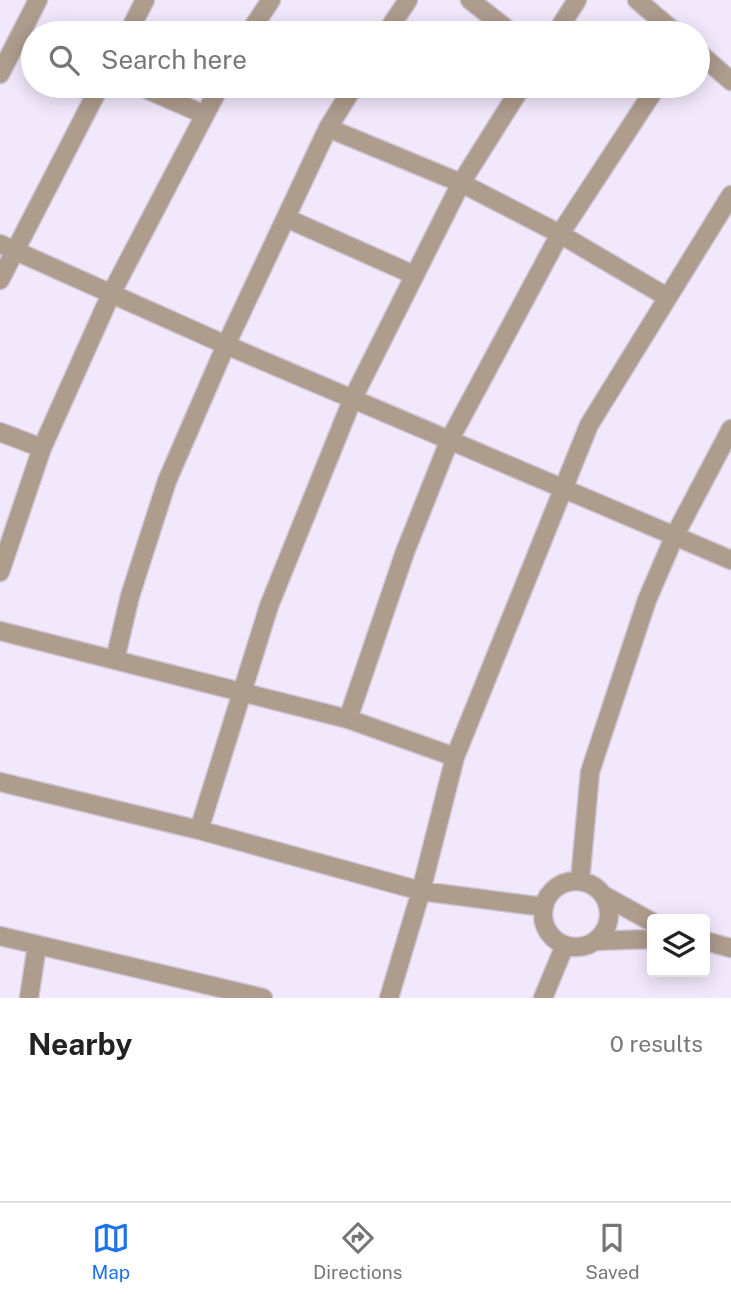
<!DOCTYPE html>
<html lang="en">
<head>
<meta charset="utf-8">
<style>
	:root { --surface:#fff; --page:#f2f2f2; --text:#222; --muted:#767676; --line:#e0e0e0; --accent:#1a73e8 }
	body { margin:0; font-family:"Public Sans",sans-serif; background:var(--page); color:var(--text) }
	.controls { position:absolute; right:21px; bottom:21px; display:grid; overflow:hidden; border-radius:7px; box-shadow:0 4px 18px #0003 }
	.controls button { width:63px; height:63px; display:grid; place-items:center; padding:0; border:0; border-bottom:2px solid var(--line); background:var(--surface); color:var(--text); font:35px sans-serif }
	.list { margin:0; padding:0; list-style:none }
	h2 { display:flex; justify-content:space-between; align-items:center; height:91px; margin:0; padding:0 28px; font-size:30px }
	h2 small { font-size:23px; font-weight:400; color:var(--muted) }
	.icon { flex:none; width:38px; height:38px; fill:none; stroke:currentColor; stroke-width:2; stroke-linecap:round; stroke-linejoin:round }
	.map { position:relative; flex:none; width:731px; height:998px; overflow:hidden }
	.search { position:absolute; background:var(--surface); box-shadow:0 4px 18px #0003; left:21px; right:21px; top:21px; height:77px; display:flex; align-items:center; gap:18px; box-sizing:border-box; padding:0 24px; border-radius:38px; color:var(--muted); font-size:26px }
	.sheet { height:203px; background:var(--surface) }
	nav { display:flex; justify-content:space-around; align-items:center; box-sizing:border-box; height:98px; border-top:2px solid var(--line); background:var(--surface); font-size:19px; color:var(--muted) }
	nav a { display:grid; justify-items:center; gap:4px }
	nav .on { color:var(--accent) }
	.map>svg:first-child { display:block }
</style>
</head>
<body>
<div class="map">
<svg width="731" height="998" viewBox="0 0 731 998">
	<rect width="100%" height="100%" fill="#f2e8fc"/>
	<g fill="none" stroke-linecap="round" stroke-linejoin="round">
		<defs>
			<path id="minor" d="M470,0L512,33
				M637,0L676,33
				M128,33L145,0
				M249,33L271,0
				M386,33L408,0
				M556,33L577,0
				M698,52L731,81
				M0,74L38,0
				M139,86L203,114
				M328,128L461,183L560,234L667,297
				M286,218L414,275
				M0,244L226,345L731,560
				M0,280L100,86
				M0,432L42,448
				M0,572L42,448L111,294L220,86
				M0,631L348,719L455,757
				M115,660L130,596L167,481L226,345L328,128L354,86
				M348,719L405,552L450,439L560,234L657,86
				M0,782L199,830L421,891L544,907
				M199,830L269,606L353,398L461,183L522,86
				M580,881L590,772L647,600L675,535L731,429
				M543 914a33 33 0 1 1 66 0a33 33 0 1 1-66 0Z
				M603,895L652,922
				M0,936L263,998
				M595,941L652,939
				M705,941L731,948
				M29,998L37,945
				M389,998L421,891L455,757L589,425L731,195
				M543,998L565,945"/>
		</defs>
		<!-- minor casing -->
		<use href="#minor" stroke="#cdc4d6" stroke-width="21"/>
		<!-- minor -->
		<use href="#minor" stroke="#ae9c8d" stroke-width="18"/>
	</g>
</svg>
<div class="controls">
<button><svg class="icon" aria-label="layers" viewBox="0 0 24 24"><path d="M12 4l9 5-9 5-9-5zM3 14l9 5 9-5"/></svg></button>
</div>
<div class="search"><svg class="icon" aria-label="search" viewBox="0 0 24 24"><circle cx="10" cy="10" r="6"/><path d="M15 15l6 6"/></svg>Search here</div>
</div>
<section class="sheet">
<h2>Nearby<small>0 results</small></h2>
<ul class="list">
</ul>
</section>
<nav>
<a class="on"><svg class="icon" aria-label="map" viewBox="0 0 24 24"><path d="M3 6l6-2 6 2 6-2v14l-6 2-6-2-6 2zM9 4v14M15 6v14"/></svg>Map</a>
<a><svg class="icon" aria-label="directions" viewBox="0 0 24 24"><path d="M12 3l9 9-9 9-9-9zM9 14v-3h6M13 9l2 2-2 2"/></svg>Directions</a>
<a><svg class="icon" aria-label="saved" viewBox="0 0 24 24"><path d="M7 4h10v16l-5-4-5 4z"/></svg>Saved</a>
</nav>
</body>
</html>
